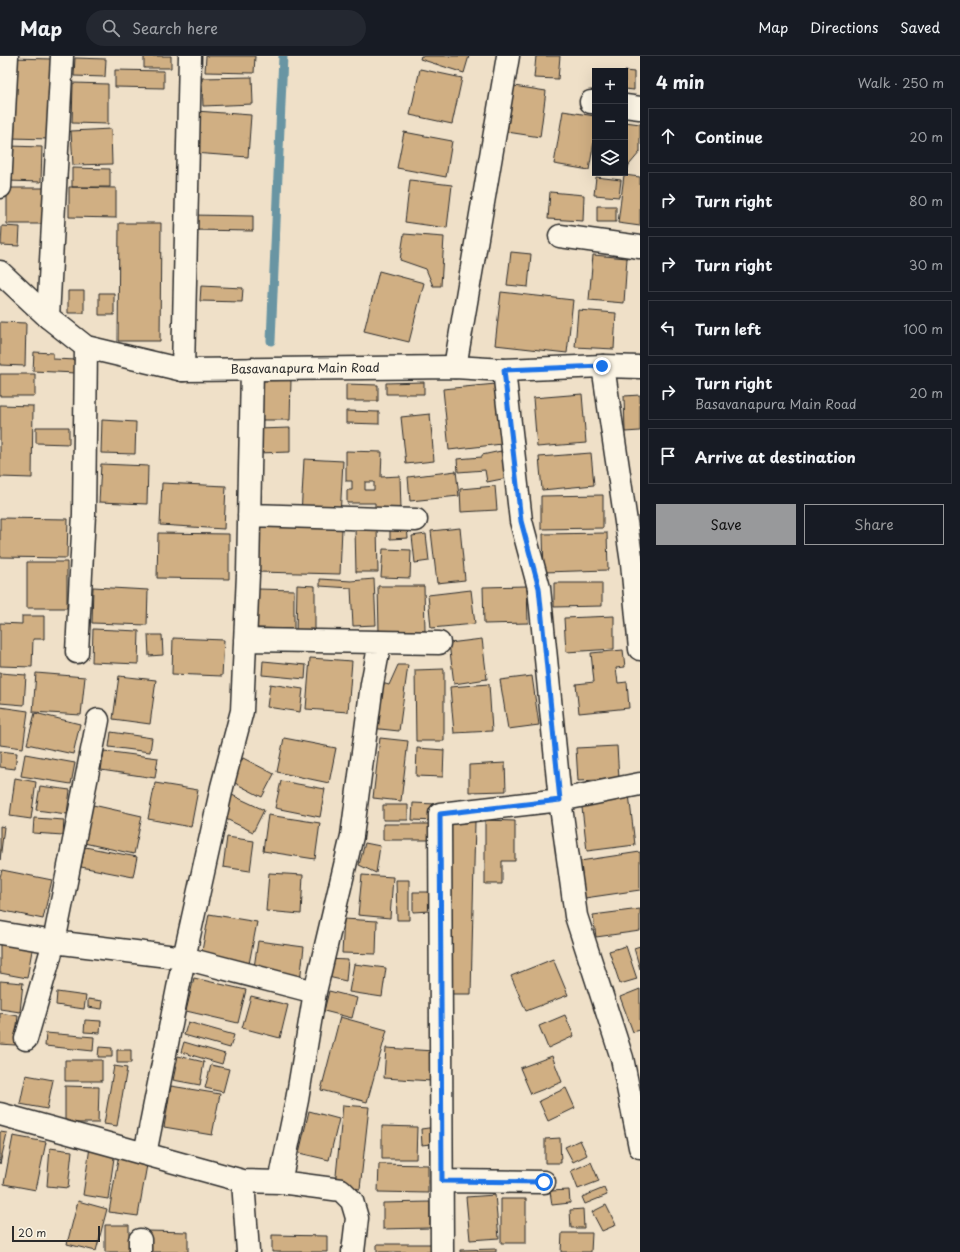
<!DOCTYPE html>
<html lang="en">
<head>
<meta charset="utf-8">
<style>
	:root { --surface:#171b24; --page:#242831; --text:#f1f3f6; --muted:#9ea1a6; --line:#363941; --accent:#98999b }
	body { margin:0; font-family:"Playpen Sans",sans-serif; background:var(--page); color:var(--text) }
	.controls { position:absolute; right:12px; top:12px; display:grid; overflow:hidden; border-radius:0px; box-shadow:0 4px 16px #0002 }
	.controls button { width:36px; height:36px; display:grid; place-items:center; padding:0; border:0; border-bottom:1px solid var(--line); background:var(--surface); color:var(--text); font:20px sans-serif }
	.scale { position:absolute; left:12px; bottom:10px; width:88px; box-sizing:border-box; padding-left:4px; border:2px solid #2b2b2b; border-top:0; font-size:11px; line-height:14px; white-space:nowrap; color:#2b2b2b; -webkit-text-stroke:3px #fcf5e5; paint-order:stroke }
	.stop { position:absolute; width:12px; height:12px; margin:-9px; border:3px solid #1a73e8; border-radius:50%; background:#fff }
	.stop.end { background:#1a73e8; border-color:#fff; box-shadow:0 1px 4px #0008 }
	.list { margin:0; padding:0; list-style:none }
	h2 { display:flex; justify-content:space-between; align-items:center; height:52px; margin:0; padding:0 16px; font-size:17px }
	h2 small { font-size:13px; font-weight:400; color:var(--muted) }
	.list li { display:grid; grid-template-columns:26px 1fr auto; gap:12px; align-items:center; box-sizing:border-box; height:56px; margin:0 8px 8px; padding:0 8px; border:1px solid var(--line); border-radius:0px }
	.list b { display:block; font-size:15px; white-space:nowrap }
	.list p { margin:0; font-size:13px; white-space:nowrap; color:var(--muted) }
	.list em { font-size:13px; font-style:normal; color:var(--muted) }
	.actions { display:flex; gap:8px; padding:12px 16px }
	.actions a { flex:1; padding:9px 0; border:1px solid var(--accent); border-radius:0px; text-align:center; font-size:14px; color:var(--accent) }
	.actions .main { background:var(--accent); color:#111 }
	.icon { flex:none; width:22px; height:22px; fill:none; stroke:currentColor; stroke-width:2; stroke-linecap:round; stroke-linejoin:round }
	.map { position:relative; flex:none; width:640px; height:1196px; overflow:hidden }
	header { display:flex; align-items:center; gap:24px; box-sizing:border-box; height:56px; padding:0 20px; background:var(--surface); border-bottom:1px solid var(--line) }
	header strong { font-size:19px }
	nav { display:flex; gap:22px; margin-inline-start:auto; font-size:14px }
	.search { width:280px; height:36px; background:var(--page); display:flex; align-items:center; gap:10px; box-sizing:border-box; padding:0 14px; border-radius:22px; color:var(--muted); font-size:15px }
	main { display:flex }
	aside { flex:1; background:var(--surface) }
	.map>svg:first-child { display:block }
</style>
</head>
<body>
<header>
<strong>Map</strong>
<div class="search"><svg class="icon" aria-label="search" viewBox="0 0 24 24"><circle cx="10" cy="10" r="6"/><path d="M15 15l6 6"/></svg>Search here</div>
<nav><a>Map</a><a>Directions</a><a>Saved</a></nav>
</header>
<main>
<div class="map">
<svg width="640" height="1196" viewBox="0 0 640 1196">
	<rect width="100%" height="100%" fill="#efe0c8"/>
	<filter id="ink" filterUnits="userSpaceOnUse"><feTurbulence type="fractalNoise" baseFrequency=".025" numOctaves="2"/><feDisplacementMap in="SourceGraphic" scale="8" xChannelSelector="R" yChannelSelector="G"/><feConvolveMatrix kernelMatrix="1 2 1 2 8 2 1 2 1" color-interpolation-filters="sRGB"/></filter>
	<g filter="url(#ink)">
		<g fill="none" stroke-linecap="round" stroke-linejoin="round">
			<!-- stream -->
			<path stroke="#6995a3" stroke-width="9" d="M271,285L283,0"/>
		</g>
		<!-- building -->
		<path fill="#d0af83" stroke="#2b2b2b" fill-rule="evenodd" d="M144,0H171V12H144Z
			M206,0H255L254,17L205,16Z
			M421,0H469L464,17L420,3Z
			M536,0H560L558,23L534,22Z
			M12,2L52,3L50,83L10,82Z
			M75,2L106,3L105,21L74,20Z
			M420,13L462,22L452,68L410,59Z
			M115,14L164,15V32L115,31Z
			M625,15L634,16V34L625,33Z
			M252,21L253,48L203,50L202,22Z
			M73,27L108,28V68L72,67Z
			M514,30L546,35L540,81L507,76Z
			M196,55L251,59L248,101L193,97Z
			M563,55L595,60V80L589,114L554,108Z
			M625,66L640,68V96L629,109L627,116H625Z
			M111,73L112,108L73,109L71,75Z
			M404,76L452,85L446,121L397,112Z
			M10,90L42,91L41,126L8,125Z
			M72,112L110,113V131H72Z
			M624,119L640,121V170L618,167Z
			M596,121L621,124L619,141L594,139Z
			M410,124L452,129L447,172L405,166Z
			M69,131L116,132V162L69,161Z
			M7,132H46L45,168H7Z
			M550,136L584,139L583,165L548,163Z
			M597,150H616V166H597Z
			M191,159L253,160V175L191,174Z
			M119,167H161L160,285H118Z
			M2,170L20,171L19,190L1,189Z
			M404,178L444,181L441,230H433L426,213L400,204Z
			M511,196L531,198L528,231L507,229Z
			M593,199L627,202L624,247L589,244Z
			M379,215L424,227L409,286L364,275Z
			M201,230L243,232L242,246L200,245Z
			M68,235H84V257H68Z
			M501,236L573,244L567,297L495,289Z
			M99,237H114V259H99Z
			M578,254L616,257L614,293L575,291Z
			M0,266L26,267L25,310L0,309Z
			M34,296L53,297V303L77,304L76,317L33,315Z
			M0,318H35V340H0Z
			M258,322L291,323L290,364H257Z
			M424,326V338H386V327Z
			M346,328L378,329V345H346Z
			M496,328L502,388L449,394L443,333Z
			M582,338L586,387L537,391L533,342Z
			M640,339V375L625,376L624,340Z
			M0,349L33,350L32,422L0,421Z
			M346,355L379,356V368L346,367Z
			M430,358L434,405L406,408L401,361Z
			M102,364L136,366L135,398L101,397Z
			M36,371H69V388L36,387Z
			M290,372V396L257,397V373Z
			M346,395L382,396L381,421L400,420L401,454L375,455V447H347V434H352V425H346ZM365,426H374V434H365Z
			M501,395L507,422L487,426L485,414L458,416L457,403L482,401V399Z
			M591,397L594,429L542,434L539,401Z
			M304,403L343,405L340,461L301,459Z
			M101,408L148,410L147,448L99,446Z
			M456,415L459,440L410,445L408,421Z
			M162,427L226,430L224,473L160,469Z
			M495,430L497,454L461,456L460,433Z
			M603,439V472L541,473V440Z
			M0,462L68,463L67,502L0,501Z
			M259,469L342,472L340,518L257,516Z
			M377,471L378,516H356L355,472Z
			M407,471L408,482L390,483V472Z
			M460,472L465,524L437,527L431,475Z
			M158,477L229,478V523L157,522Z
			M607,477L608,514L544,516L543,478Z
			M426,478L429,505L415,507L412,480Z
			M383,493L411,494L410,522L381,521Z
			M27,506H67V552H27Z
			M320,523L351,525L374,523L376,569L353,570L351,532L320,530Z
			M554,527H602V550L554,551Z
			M297,529L315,530V579H296Z
			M378,530H424L425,575L379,576Z
			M527,530L528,567L484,568L483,531Z
			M93,531L148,534L147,569L92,567Z
			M258,533L294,534V573L257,572Z
			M471,534L475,568L431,572L428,539Z
			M22,560H44V583H33L32,611L0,610V567L22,568Z
			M614,560V593L566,596L564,562Z
			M93,573L139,575L138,608L92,606Z
			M148,579H162L163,599L149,600Z
			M173,582L224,584L222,620L172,618Z
			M482,583L487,623L454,628L449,587Z
			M623,594L625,611L616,612L618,627L627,626L629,652L579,657L576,628L594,626L591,597Z
			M310,602L352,605L348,656L306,653Z
			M263,605L306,609L305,623L262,619Z
			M398,609H408L399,675L370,672L378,626L389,629Z
			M444,613V685H416L415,614Z
			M0,617L26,619L24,649L0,647Z
			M36,617L85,621L81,659L33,656Z
			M119,620L156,624L150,668L113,663Z
			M532,620L539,669L508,673L500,624Z
			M270,628L303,633L300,656L267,651Z
			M489,628L492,675L454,677L450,631Z
			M0,651L28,655L23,692L0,689Z
			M35,657L80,668L73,698L27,688Z
			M111,676L152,682L150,696L109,691Z
			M284,682L336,692L329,727L277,716Z
			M380,682L408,685L401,745L373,742Z
			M617,690L619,723L578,725L576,692Z
			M417,692L444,694L443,721L416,720Z
			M0,695L17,697L15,713L0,711Z
			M104,695L158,702L155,722L101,714Z
			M25,698L75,707L71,728L21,720Z
			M243,702L274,718L262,741L231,725Z
			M505,707L506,735L469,736V709Z
			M15,722L36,726L31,763L10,760Z
			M281,725L325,733L320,761L275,752Z
			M155,727L198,734L191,771L148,763Z
			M40,730L70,734L67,758L36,754Z
			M629,738L635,789L587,795L581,743Z
			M232,739L264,754L253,776L222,761Z
			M413,747L436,748V765L412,764Z
			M93,749L142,760L134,798L84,787Z
			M383,749H408V764H383Z
			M268,759L320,767L315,803L263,795Z
			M34,762L64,764L63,779L33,777Z
			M447,764L475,765L471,938H443Z
			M485,764L515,765V805H502V828H485Z
			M383,768H431V784H383Z
			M0,770L4,771L0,804Z
			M227,781L254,785L250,815L223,811Z
			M365,787L380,790L376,817L359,809Z
			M85,791L137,801L133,821L81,811Z
			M640,796V834L585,842L580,805Z
			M2,814L52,824L43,863L0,854V821Z
			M269,817L303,819L301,858L266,855Z
			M362,819L393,821L390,862L358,859Z
			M396,824H409V864H397Z
			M413,836H430V855L413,856Z
			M640,853V875L596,881L593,859Z
			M209,858L257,866L249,908L201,900Z
			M344,863L377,865L376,898L342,897Z
			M0,884L33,889L27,922L0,917Z
			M258,885L304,891L300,925L253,918Z
			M626,890L637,923L620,928L609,895Z
			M640,890V913L634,892Z
			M326,903L348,904L346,925L328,921Z
			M553,903L568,939L526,955L511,920Z
			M354,908L386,912L382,941L349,936Z
			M194,922L246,934L238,967L186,955Z
			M0,925L23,927L20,956L0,953Z
			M640,933V974L633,976L620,941Z
			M329,935L357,942L352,962L324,955Z
			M57,936L86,940L84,953L56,949Z
			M251,940L288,949L280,982L242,972Z
			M88,943L103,945L102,953L88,951Z
			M0,957L18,960L15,989L0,988Z
			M565,959L574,980L548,992L539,970Z
			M340,961L387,974L367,1046L321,1034Z
			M85,964L101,965L100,977L84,976Z
			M188,966L234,979L230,992L184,979Z
			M46,977L94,981L93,995L45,990Z
			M184,986L225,998L222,1008L181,996Z
			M99,991L112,992V1001H98Z
			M386,992L434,995L432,1025L384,1022Z
			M117,994H131V1007H117Z
			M178,1000L204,1006L200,1029L173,1024Z
			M552,1000L562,1026L531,1038L520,1012Z
			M65,1004H102V1025H65Z
			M211,1009L229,1013L223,1036L205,1032Z
			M114,1010L127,1012L117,1070L104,1068Z
			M26,1019L53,1024L47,1053L20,1048Z
			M65,1030L99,1031L98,1067H65Z
			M171,1030L220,1038L212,1079L164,1071Z
			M566,1032L575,1052L548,1065L539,1045Z
			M343,1049L369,1051L360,1133L335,1130Z
			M309,1055L339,1063L329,1104L299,1097Z
			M382,1070L417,1071L416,1103H382Z
			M436,1071L438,1087L422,1089L421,1073Z
			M0,1076L7,1077L0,1108Z
			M13,1080L46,1086L36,1134L4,1128Z
			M560,1082L561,1107H545V1083Z
			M580,1084L587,1099L573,1106L565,1091Z
			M90,1091L115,1095L108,1143L83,1139Z
			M50,1092L72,1095L68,1132L47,1130Z
			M119,1098L148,1103L138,1160L109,1156Z
			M591,1106L599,1125L578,1133L571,1115Z
			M379,1108L428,1109V1137L378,1136Z
			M604,1132L607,1139L585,1148L582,1141Z
			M569,1134L570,1147L552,1149L550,1135Z
			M495,1139L499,1182L470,1184L466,1141Z
			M501,1143H526V1187H501Z
			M78,1145L107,1153L96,1195L67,1188Z
			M430,1146V1172L383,1173V1147Z
			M606,1149L616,1169L602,1175L592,1156Z
			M583,1153L584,1172H571L570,1154Z
			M105,1169H129V1196H105Z
			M148,1175L188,1176V1196H148Z
			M562,1177H592L591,1196H561Z
			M272,1179L327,1180V1196H272Z
			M377,1188H433V1196H377Z
			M496,1193V1196H460V1194Z"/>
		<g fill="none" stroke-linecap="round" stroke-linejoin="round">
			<defs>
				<path id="minor" d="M591,46H595
					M625,50L640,52
					M0,131L7,0
					M560,180L640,191
					M48,261L62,0
					M603,310L632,507L640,593
					M455,311L508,0
					M183,314L190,0
					M504,314L521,465L539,532L560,744L576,860L622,1002L640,1091
					M249,459L416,464
					M380,586L439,587
					M77,596L84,458L86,291
					M0,877L54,886L184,902L315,936
					M26,983L54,886L98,664
					M0,1058L243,1125L248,1196
					M145,1098L184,902L222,731L242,655L248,518L252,313
					M243,1125L280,1126L297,1044L315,936L352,780L372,628L380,586L245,584
					M442,1125L544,1126
					M280,1126L341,1134L352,1145L357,1162L353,1196
					M140,1184V1196
					M442,1196L440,758L560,744L640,728"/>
				<g id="tertiary">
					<path id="s1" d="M0,216L48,261L86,291L183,314L455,311L504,314L603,310L640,311"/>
				</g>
			</defs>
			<!-- minor casing -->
			<use href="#minor" stroke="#2b2b2b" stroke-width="25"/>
			<!-- tertiary casing -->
			<use href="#tertiary" stroke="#2b2b2b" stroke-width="25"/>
			<!-- minor -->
			<use href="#minor" stroke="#fcf5e5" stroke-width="22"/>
			<!-- tertiary -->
			<use href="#tertiary" stroke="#fcf5e5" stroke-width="22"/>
		</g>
	</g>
	<g fill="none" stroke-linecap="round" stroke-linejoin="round" filter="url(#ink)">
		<!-- route -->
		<path stroke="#1a73e8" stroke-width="5" d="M544,1126L442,1125L440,758L560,744L539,532L521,465L504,314L602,310"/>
	</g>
	<g text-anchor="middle" stroke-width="3" stroke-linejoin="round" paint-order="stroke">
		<!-- street labels -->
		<g font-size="12" fill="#2b2b2b" stroke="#fcf5e5">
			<text dy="4" stroke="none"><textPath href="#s1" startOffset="336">Basavanapura Main Road</textPath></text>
		</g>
	</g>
</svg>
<div class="controls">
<button>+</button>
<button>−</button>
<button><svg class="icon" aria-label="layers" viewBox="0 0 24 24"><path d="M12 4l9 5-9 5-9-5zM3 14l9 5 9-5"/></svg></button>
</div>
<div class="scale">20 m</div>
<div class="stop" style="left:544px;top:1126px"></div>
<div class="stop end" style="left:602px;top:310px"></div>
</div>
<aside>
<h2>4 min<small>Walk · 250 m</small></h2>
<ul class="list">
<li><svg class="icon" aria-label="ahead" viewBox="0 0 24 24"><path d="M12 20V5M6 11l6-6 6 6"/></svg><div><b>Continue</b></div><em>20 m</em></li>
<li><svg class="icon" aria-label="right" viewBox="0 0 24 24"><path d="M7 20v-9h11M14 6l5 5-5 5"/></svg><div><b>Turn right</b></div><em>80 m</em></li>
<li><svg class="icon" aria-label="right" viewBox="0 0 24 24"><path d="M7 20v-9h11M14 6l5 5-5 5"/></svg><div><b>Turn right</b></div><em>30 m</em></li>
<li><svg class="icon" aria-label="left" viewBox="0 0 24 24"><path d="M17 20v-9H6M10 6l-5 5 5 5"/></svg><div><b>Turn left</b></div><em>100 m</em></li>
<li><svg class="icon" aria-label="right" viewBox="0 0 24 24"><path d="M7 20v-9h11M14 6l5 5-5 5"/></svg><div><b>Turn right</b><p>Basavanapura Main Road</p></div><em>20 m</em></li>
<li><svg class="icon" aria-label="arrive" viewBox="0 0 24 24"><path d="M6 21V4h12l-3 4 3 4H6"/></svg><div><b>Arrive at destination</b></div></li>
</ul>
<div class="actions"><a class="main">Save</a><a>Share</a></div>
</aside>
</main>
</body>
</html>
